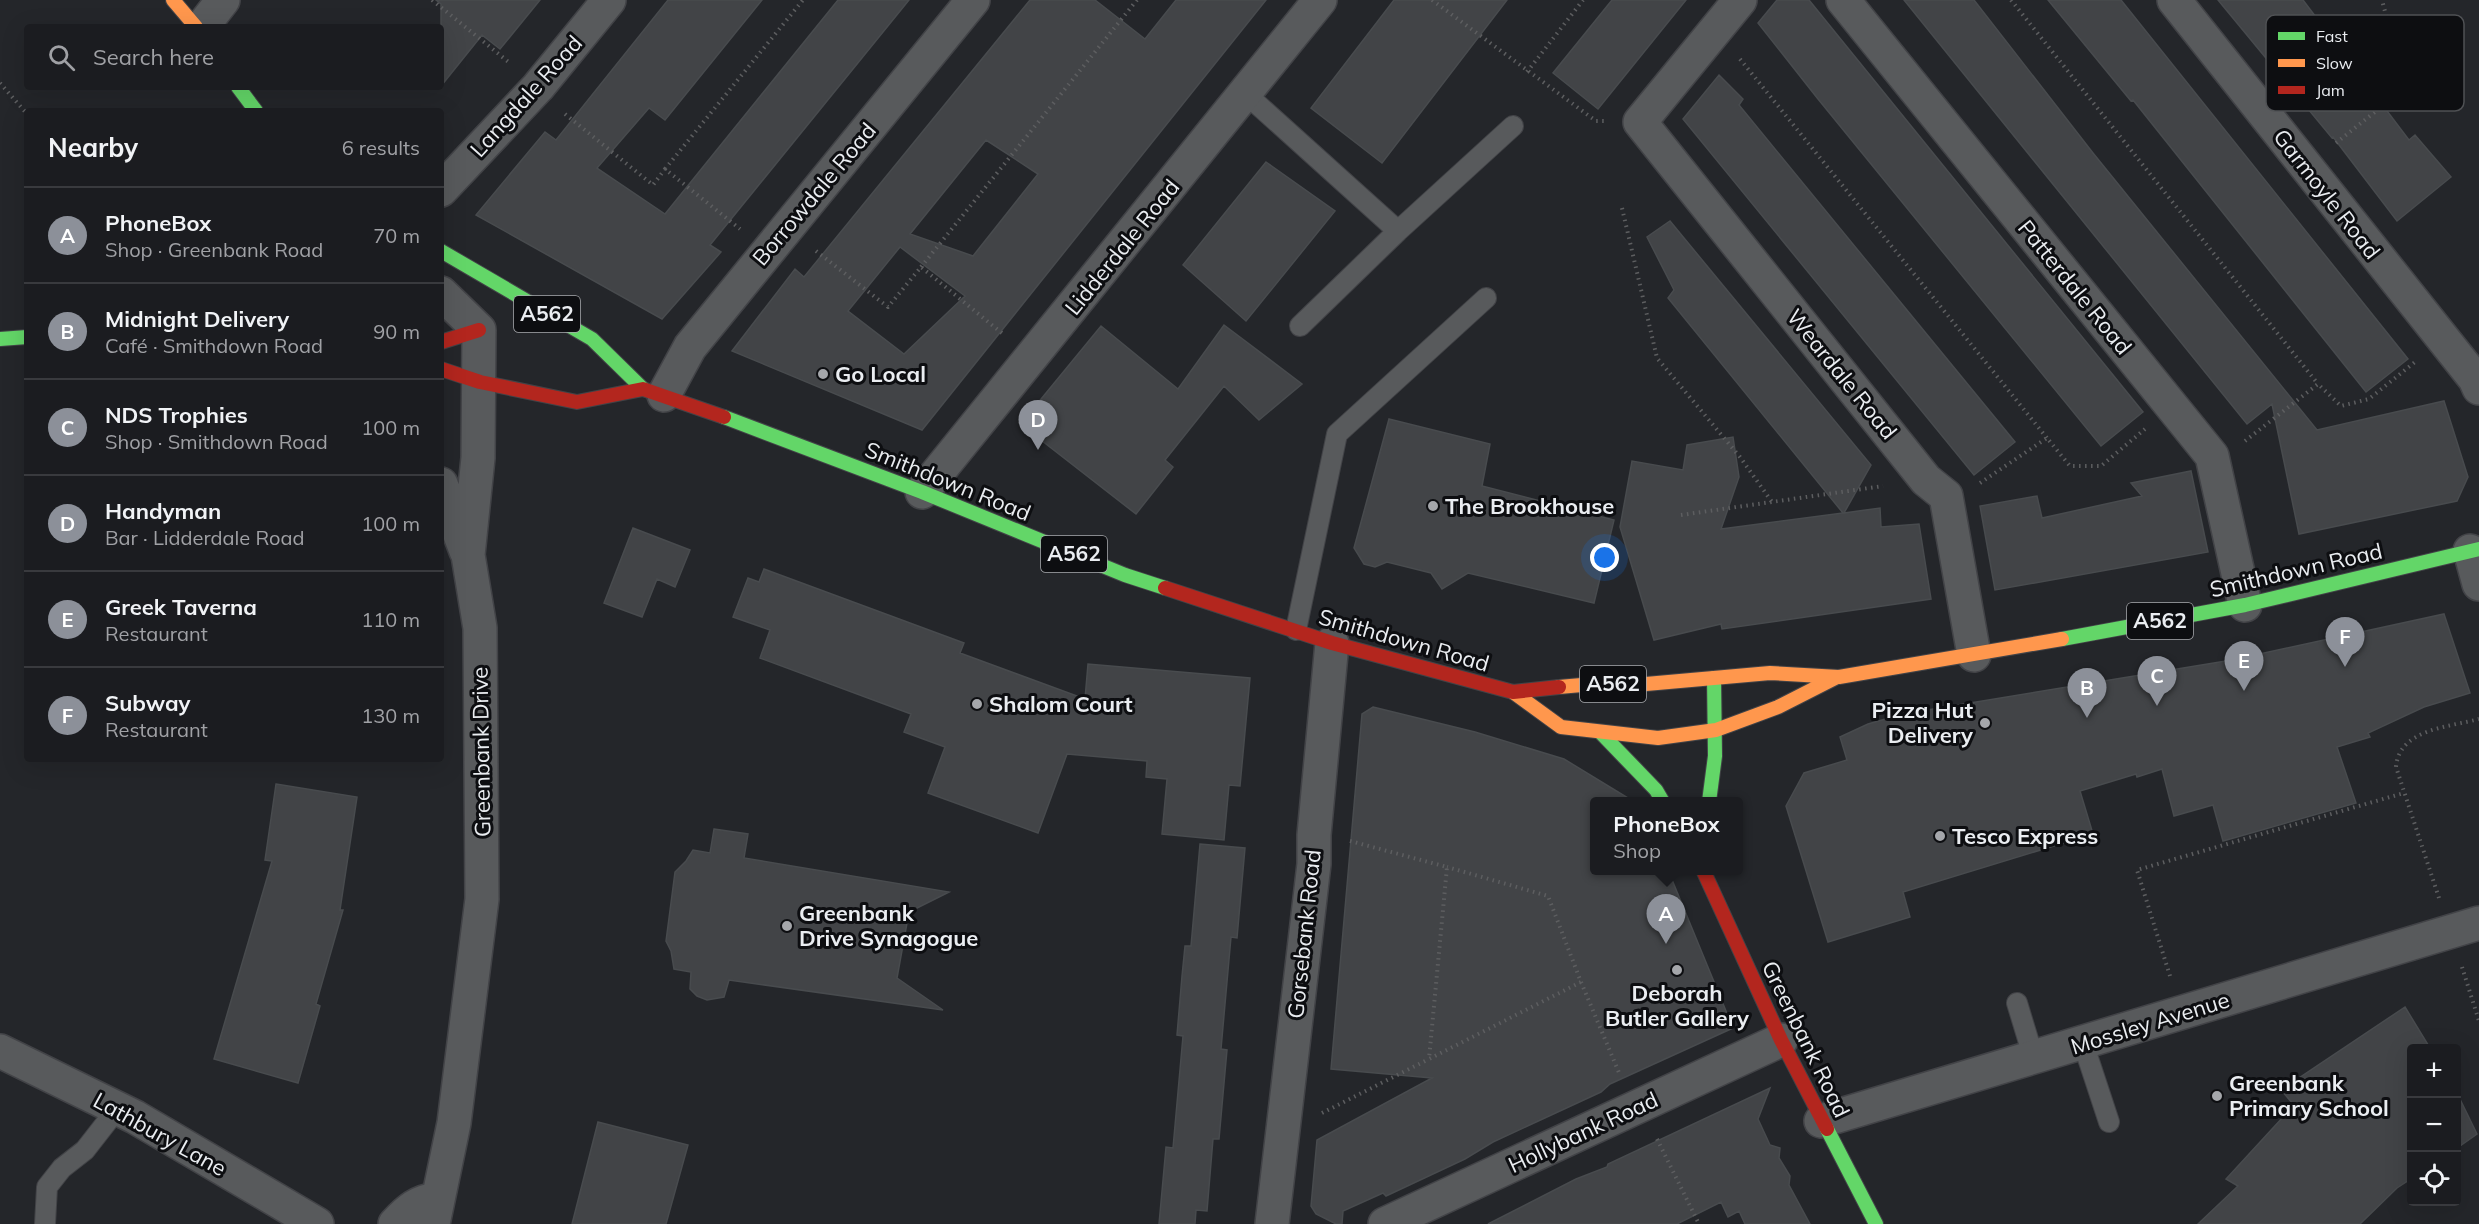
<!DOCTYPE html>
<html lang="en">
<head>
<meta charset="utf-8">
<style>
	:root { --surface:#1b1c20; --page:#28292d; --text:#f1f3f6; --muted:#a0a1a5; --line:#393a3e; --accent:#8c9099 }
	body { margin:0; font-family:Mulish,sans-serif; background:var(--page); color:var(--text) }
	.controls { position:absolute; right:18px; bottom:18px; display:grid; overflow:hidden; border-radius:6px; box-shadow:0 6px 24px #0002 }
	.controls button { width:54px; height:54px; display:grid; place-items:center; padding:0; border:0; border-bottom:2px solid var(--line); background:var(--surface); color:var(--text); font:30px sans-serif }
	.you { position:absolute; left:1605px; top:558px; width:21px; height:21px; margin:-15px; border:4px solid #fff; border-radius:50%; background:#1a73e8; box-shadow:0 0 0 9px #1a73e833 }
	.badge { display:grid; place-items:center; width:39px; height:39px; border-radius:50%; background:var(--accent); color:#fff; font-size:20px; font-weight:700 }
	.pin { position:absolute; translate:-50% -50px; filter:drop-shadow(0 2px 3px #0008) }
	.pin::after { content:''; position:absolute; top:32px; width:21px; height:18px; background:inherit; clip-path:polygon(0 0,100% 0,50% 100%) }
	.popup { position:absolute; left:1590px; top:797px; width:153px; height:78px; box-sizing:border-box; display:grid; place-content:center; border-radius:6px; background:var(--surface); filter:drop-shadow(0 2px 4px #0005); font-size:20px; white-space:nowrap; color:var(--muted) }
	.popup b { font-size:22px; color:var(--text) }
	.popup::after { content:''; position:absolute; left:50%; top:100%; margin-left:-12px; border:12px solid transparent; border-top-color:var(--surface) }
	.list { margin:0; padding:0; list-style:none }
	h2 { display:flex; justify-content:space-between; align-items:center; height:78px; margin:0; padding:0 24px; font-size:26px }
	h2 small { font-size:20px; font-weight:400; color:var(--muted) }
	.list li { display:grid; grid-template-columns:39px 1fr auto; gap:18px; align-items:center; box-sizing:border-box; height:96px; padding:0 24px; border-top:2px solid var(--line) }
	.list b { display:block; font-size:22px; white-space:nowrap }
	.list p { margin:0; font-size:20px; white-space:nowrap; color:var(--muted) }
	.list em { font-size:20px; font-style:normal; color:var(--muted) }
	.icon { flex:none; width:33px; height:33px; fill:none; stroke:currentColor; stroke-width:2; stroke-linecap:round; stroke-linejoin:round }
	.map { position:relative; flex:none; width:2479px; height:1224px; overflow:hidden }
	.search { position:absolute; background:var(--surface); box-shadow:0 6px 24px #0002; left:24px; top:24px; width:420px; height:66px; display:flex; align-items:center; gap:15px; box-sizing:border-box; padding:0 21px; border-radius:6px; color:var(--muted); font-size:22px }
	.panel { position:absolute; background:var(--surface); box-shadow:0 6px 24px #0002; left:24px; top:108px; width:420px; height:654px; border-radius:6px }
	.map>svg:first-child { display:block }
</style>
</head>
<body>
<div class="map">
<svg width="2479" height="1224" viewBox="0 0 2479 1224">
	<rect width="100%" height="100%" fill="#24262a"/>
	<!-- building -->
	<path fill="#424447" stroke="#484b4e" stroke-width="1.5" fill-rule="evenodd" d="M436,0H540L500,49L482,35L441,86V4Z
		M668,0H762L665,120L649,108L597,168L665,214L838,0H909L710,245L721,252L662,319L476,215L545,132L556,140Z
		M1030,0H1095L1145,39L1176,0H1266L922,430L732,351L795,269L804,277ZM986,140L1038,174L973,256L910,234ZM900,247L965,296L904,354L848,311Z
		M1394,0H1507L1382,163L1311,108Z
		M1612,0H1686L1598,109L1553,73Z
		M1777,0H1809L2143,412L2101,446L1818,99L1758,23Z
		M1904,0H1974L2093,153L2317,430L2444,401L2468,477L2457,501L2299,534L2272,404L2247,424Z
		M2048,0H2121L2408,359L2366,392L2133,100L2131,101Z
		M2218,0H2303L2409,140L2415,135L2451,177L2397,221L2333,137L2332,138Z
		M1719,75L1743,99L1739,105L2015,442L1974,475L1683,119Z
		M1266,162L1335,211L1246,321L1183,265Z
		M1670,221L1871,465L1844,513L1880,508L1881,527L1919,524L1931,599L1722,629L1721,624L1654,640L1620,527L1632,461L1683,470L1687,445L1733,437L1739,477L1721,529L1843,513L1668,298L1674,290L1647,237Z
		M1224,325L1302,384L1259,420L1224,386L1165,460L1173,467L1136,514L1019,423L1037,404L1101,326L1178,389Z
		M1389,419L1490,444L1482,486L1614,520L1594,603L1468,573L1442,589L1431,573L1387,562L1375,567L1364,564L1354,548Z
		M2191,471L2208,552L1995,590L1980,506L2037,496L2042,518L2142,496L2131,483Z
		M633,528L690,550L675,587L657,579L642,617L604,603Z
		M764,569L964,643L960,653L1085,699L1088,664L1250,678L1240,786L1229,785L1224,840L1162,834L1167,779L1146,777L1147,761L1067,754L1038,833L928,793L945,747L904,732L911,714L760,658L770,630L733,617L748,578L759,582Z
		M2444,614L2470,693L2424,707L2368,733L2370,737L2337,747L2356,803L2223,841L2213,805L2174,816L2162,769L2137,777L2136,774L2080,791L2093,834L1903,892L1910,917L1828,942L1786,806L1804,773L1847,760L1840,737L1868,724L1903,714L2232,660Z
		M1373,707L1475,732L1564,759L1633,801H1594V870H1668L1733,1028L1610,1084L1601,1092L1493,1142L1465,1159L1386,1196L1383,1193L1343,1211L1342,1224H1336L1316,1214L1311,1206L1317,1140L1432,1078L1331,1069L1362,714Z
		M276,784L357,797L340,910H343L316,1004L320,1006L298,1083L214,1059L272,861L265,860Z
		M714,829L748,834L744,858L949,892L909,912L897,978L943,1010L729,980L724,997L707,1000L697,996L690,989L691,972L674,969L671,951L666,941L675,872L686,861L693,850L710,853Z
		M1200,844L1245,848L1237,938L1231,937L1221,1049L1227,1050L1219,1139H1213L1207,1211L1196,1210L1195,1224H1159L1166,1147L1173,1148L1183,1036L1177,1035L1182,976L1185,946H1191Z
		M2405,1007L2430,1048H2412V1178L2397,1188L2360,1224H2198L2238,1186L2226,1179L2294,1105L2281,1090Z
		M1770,1088L1758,1119L1770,1145L1780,1148L1779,1158L1790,1176L1789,1185L1810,1224H1745L1739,1211L1728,1217L1721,1202L1677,1224H1488L1576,1179L1607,1167L1608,1164Z
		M2457,1093L2477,1134L2457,1148Z
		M598,1122L688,1145L666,1224H572Z"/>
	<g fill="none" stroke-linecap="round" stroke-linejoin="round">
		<defs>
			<path id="lane" d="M1246,94L1398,231
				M1300,326L1398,231L1513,126
				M1296,630L1337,434L1486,298
				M2017,1003L2034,1059
				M2083,1043L2109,1122
				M45,1224L47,1187L62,1168L85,1150L117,1109"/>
			<path id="street" d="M1740,0L1640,122L1926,480L1946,496L1974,655
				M1843,0L2212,456L2245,605
				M2174,0L2475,379L2479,388
				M202,27L223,0
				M441,190L538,87L609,0
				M664,395L690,347L973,0
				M441,484L466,551
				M922,492L1320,0
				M2470,551L2479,584
				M0,1051L135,1117L317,1224
				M1821,1121L2479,923
				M395,1224C408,1210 418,1201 438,1199
				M433,1224L454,1123L482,899L480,628L468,555L478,458L479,330L441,293
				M1272,1224L1314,864V835L1332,643
				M1385,1224L1781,1040"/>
			<path id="fast" d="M238,87L256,111
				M441,251L592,339L643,389
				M0,339L27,337
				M724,417L922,492L1125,575L1165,588
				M2062,639L2245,605L2479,549
				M1600,732L1656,790L1663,802
				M1709,802L1715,756L1714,678
				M1827,1129L1876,1224"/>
			<path id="slow" d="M173,0L196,27
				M1559,687L1593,684H1646L1770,673L1839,677L2062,639
				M1513,692L1561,727L1658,738L1716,730L1778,707L1837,677"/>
			<path id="jam" d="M441,342L479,330
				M441,369L480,382L577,402L643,389L724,417
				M1165,588L1332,643L1513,692L1559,687
				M1703,870L1781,1040L1827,1129"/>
		</defs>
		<!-- lane casing -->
		<use href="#lane" stroke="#424347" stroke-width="22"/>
		<!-- street casing -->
		<use href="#street" stroke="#424347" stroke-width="36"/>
		<!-- fast casing -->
		<use href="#fast" stroke="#424347" stroke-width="16"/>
		<!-- slow casing -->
		<use href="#slow" stroke="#424347" stroke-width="16"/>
		<!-- jam casing -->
		<use href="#jam" stroke="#424347" stroke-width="16"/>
		<!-- path -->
		<path stroke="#5d5e60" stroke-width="4" stroke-dasharray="1.5 4.5" stroke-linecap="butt" d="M432,0L511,64
			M1432,0L1596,121H1604
			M2011,0L2318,384
			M1740,59L2047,438
			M1527,72L1583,0
			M0,83L27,114
			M565,114L653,185L665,169L740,229
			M2336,143L2405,88L2382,0
			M665,169L803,0
			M1622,208L1657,358L1740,457L1772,502
			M816,251L888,307L921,267L1003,334
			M921,267L1137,0
			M2245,441L2318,384L2341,406L2369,399L2415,362
			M1980,483L2047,438L2070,466H2101L2145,429
			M1681,515L1883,486
			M1350,841L1447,867L1429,1059L1581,982L1548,896L1447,867
			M2439,898L2396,767C2399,729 2449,727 2479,719
			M2462,967L2479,1021
			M2170,976L2137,870L2404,793
			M1581,982L1620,1075
			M1322,1113L1429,1059
			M1657,1139L1699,1224"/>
		<!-- lane -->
		<use href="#lane" stroke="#585a5c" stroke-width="20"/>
		<!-- street -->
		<use href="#street" stroke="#585a5c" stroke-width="33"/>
		<!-- fast -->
		<use href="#fast" stroke="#63d668" stroke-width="14"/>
		<!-- slow -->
		<use href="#slow" stroke="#ff974d" stroke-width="14"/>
		<!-- jam -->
		<use href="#jam" stroke="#b3261e" stroke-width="14"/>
	</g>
	<!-- markers -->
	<g fill="#a5a7ab" stroke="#0d0e11" stroke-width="2">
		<circle cx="823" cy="374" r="6"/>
		<circle cx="1433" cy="506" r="6"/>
		<circle cx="977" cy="704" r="6"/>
		<circle cx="1985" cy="723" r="6"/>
		<circle cx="1940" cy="836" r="6"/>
		<circle cx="787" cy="926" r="6"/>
		<circle cx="1677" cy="970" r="6"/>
		<circle cx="2217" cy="1096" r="6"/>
	</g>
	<g text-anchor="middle" stroke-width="6" stroke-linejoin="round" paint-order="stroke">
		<!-- shield labels -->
		<g fill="#0d0e11" stroke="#a8aaae" stroke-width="1.5">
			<rect x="514" y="296" width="66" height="36" rx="4.5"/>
			<rect x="1041" y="536" width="66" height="36" rx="4.5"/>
			<rect x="2127" y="603" width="66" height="36" rx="4.5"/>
			<rect x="1580" y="666" width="66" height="36" rx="4.5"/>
		</g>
		<g font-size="21" font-weight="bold" fill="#eaedf1">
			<text x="547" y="321">A562</text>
			<text x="1074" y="561">A562</text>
			<text x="2160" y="628">A562</text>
			<text x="1613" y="691">A562</text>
		</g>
		<!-- street labels -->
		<g font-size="22" fill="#eaedf1" stroke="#0d0e11">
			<text transform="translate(526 96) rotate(-48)" y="8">Langdale Road</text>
			<text transform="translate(814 194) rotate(-50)" y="8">Borrowdale Road</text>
			<text transform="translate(2327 194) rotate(52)" y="8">Garmoyle Road</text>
			<text transform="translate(1122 247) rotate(-51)" y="8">Lidderdale Road</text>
			<text transform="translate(2075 287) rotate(51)" y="8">Patterdale Road</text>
			<text transform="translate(1842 374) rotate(51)" y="8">Weardale Road</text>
			<text transform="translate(948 481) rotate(22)" y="8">Smithdown Road</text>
			<text transform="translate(2296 570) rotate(-13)" y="8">Smithdown Road</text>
			<text transform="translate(1404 640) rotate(16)" y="8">Smithdown Road</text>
			<text transform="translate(481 752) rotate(-91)" y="8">Greenbank Drive</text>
			<text transform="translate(1304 934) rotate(-84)" y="8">Gorsebank Road</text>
			<text transform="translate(2150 1023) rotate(-17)" y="8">Mossley Avenue</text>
			<text transform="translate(1806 1039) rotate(64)" y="8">Greenbank Road</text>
			<text transform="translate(1583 1132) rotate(-25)" y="8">Hollybank Road</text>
			<text transform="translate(160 1134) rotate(29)" y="8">Lathbury Lane</text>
		</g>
		<!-- poi labels -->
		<g font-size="22" font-weight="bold" fill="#eaedf1" stroke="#0d0e11" text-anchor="start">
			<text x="835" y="382">Go Local</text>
			<text x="1445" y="514">The Brookhouse</text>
			<text x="989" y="712">Shalom Court</text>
			<text x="1973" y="718" text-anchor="end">Pizza Hut<tspan x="1973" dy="25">Delivery</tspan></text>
			<text x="1952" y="844">Tesco Express</text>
			<text x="799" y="921">Greenbank<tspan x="799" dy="25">Drive Synagogue</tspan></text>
			<text x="1677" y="1001" text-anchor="middle">Deborah<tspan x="1677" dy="25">Butler Gallery</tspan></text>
			<text x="2229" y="1091">Greenbank<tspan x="2229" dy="25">Primary School</tspan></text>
		</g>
	</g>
	<!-- legend -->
	<rect x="2266" y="15" width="198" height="96" rx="9" fill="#0d0e11" stroke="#4f5154" stroke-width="1.5"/>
	<rect x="2278" y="32" width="27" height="8" fill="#63d668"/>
	<rect x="2278" y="59" width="27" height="8" fill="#ff974d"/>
	<rect x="2278" y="86" width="27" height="8" fill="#b3261e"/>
	<g font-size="16" fill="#eaedf1">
		<text x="2316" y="42">Fast</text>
		<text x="2316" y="69">Slow</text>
		<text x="2316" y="96">Jam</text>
	</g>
</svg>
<div class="controls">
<button>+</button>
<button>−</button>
<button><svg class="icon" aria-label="locate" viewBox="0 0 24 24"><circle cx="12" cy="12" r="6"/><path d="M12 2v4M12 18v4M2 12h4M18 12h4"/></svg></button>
</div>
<div class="you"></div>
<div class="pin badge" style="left:1666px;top:944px">A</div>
<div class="popup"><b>PhoneBox</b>Shop</div>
<div class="pin badge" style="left:2087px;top:718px">B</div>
<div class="pin badge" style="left:2157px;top:706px">C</div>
<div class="pin badge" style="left:1038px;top:450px">D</div>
<div class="pin badge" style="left:2244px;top:691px">E</div>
<div class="pin badge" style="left:2345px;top:667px">F</div>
<div class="search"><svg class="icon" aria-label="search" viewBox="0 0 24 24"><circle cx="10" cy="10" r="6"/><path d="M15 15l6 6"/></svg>Search here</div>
<section class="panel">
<h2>Nearby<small>6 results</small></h2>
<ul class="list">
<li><span class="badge">A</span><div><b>PhoneBox</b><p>Shop · Greenbank Road</p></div><em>70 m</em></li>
<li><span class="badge">B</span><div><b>Midnight Delivery</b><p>Café · Smithdown Road</p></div><em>90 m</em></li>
<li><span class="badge">C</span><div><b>NDS Trophies</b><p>Shop · Smithdown Road</p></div><em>100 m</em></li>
<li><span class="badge">D</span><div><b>Handyman</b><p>Bar · Lidderdale Road</p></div><em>100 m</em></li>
<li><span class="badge">E</span><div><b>Greek Taverna</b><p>Restaurant</p></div><em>110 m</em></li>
<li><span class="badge">F</span><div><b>Subway</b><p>Restaurant</p></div><em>130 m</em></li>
</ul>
</section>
</div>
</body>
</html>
